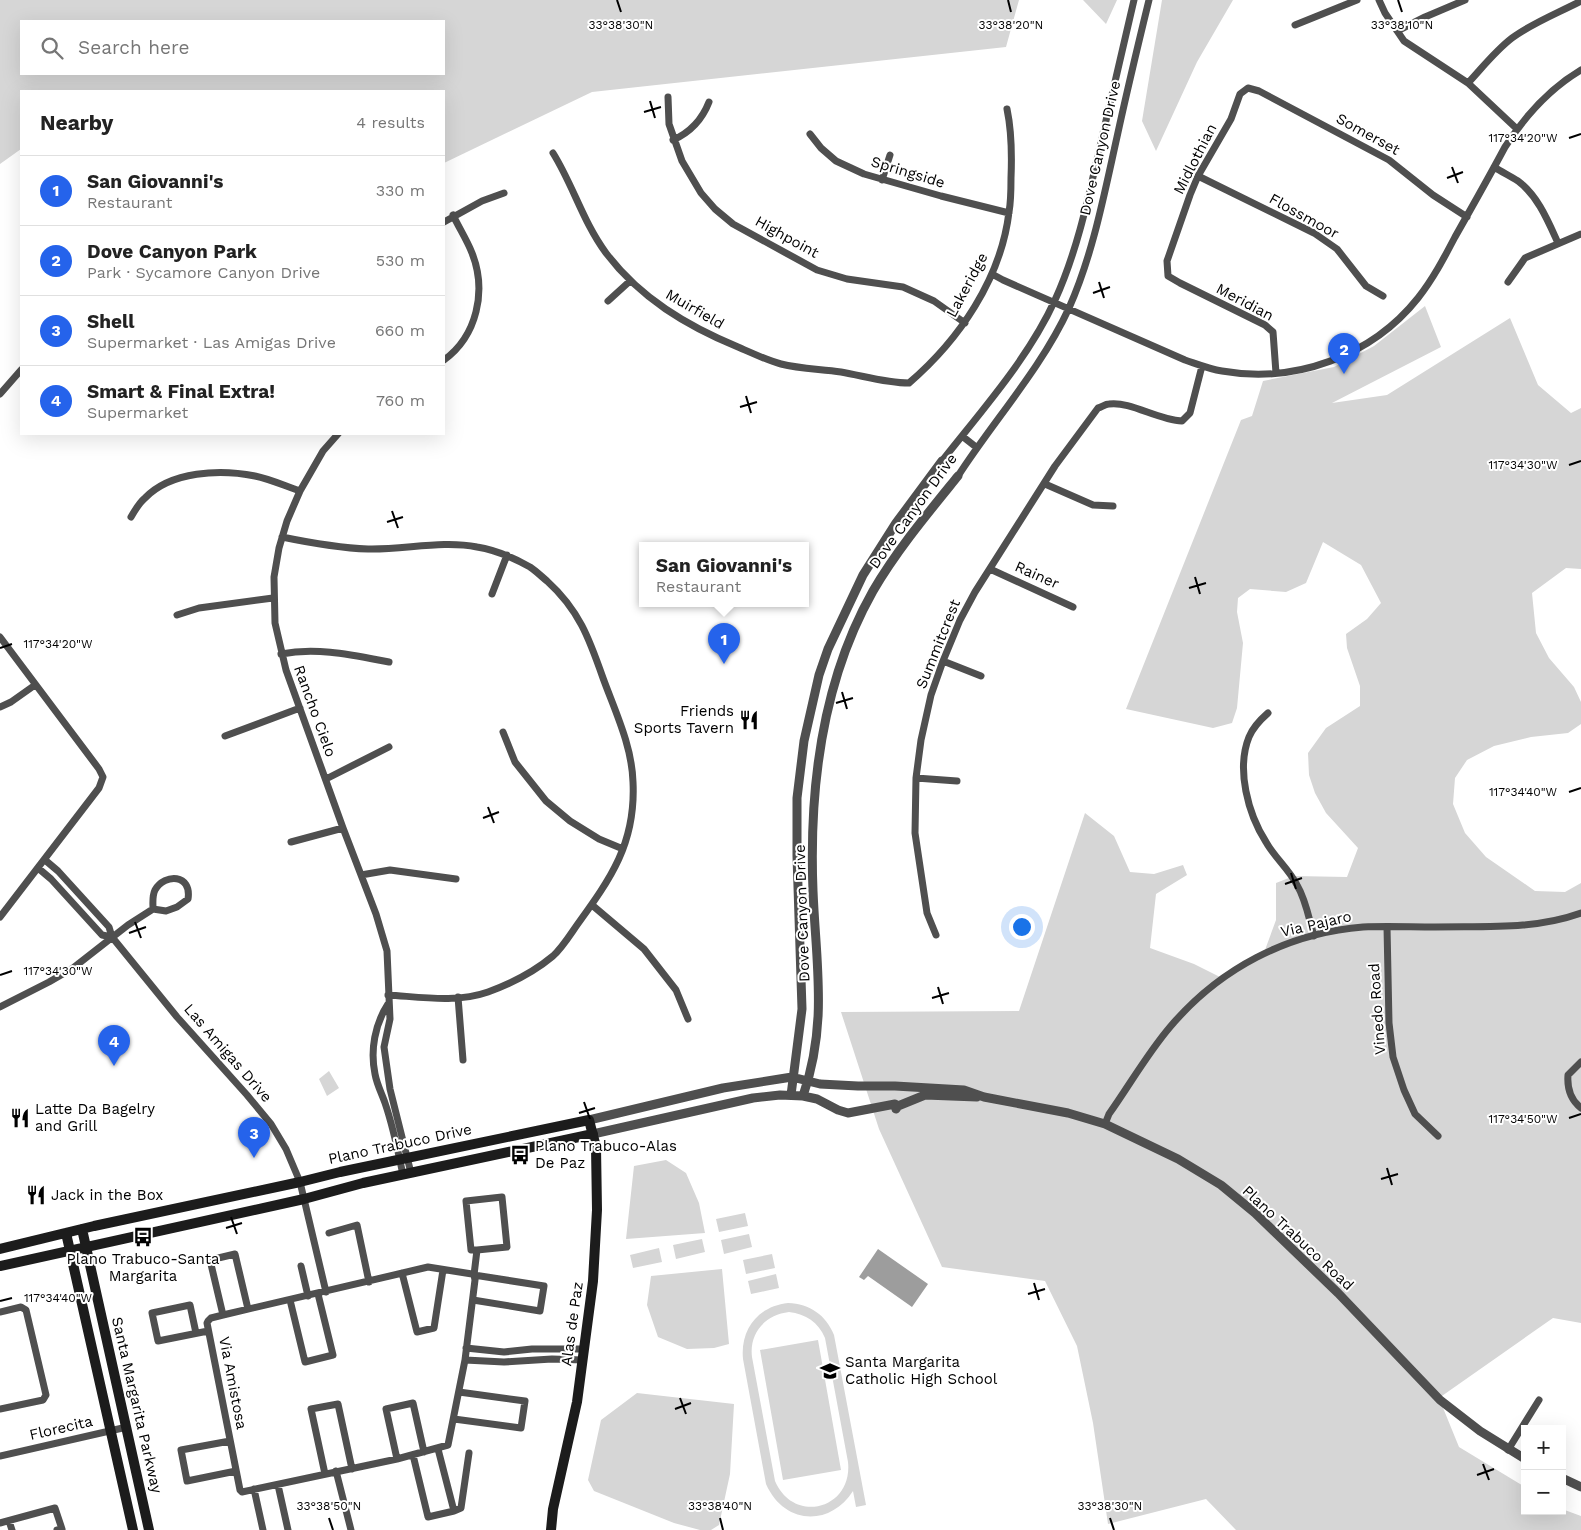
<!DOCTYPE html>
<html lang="en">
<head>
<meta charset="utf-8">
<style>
	:root { --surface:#fff; --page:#f6f6f6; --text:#222; --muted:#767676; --line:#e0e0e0; --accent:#2563eb }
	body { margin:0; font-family:"Work Sans",sans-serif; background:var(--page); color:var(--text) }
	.controls { position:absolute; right:15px; bottom:15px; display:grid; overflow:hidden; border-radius:0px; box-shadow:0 5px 20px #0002 }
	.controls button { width:45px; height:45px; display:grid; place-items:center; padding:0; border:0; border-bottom:1px solid var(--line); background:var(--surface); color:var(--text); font:25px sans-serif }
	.you { position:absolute; left:1021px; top:926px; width:18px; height:18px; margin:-12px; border:4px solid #fff; border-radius:50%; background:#1a73e8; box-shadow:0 0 0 8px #1a73e833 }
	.badge { display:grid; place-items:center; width:32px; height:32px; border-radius:50%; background:var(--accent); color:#fff; font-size:16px; font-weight:700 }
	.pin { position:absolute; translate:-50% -41px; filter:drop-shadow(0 1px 2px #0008) }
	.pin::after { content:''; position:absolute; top:26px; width:18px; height:15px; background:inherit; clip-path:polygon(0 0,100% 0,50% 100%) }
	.popup { position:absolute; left:639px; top:542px; width:170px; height:65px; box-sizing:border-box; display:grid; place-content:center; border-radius:0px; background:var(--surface); filter:drop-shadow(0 1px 4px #0005); font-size:16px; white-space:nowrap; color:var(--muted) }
	.popup b { font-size:19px; color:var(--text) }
	.popup::after { content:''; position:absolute; left:50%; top:100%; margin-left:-10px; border:10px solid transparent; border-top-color:var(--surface) }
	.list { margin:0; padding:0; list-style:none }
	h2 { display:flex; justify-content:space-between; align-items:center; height:65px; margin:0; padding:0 20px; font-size:21px }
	h2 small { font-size:16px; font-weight:400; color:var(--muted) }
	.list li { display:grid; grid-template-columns:32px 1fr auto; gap:15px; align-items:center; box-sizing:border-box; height:70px; padding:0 20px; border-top:1px solid var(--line) }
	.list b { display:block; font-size:19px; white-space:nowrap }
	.list p { margin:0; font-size:16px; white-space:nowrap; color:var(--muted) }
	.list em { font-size:16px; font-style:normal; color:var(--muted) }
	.icon { flex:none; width:28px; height:28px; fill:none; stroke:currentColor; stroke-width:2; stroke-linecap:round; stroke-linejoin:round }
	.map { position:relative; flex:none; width:1581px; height:1530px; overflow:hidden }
	.search { position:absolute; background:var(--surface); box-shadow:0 5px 20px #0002; left:20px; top:20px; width:425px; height:55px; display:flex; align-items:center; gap:12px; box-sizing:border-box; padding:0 18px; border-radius:0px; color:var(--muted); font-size:19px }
	.panel { position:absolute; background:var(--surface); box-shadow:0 5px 20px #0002; left:20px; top:90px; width:425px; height:345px; border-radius:0px }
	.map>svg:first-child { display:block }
</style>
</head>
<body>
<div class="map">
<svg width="1581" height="1530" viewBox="0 0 1581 1530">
	<rect width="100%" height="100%" fill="#fff"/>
	<!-- green -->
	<path fill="#d6d6d6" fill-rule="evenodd" d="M0,0H1019L1006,47L592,92L444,163V91H21V149L0,164ZM21,21H444V74H21Z
		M1083,0H1117L1106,24Z
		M1162,0H1233L1197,62L1156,151L1142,121Z
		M1425,306L1441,347L1332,403L1387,395L1510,318L1538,385L1571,413L1581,408V569L1566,568L1532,593L1536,633L1549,658L1574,687L1581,702V724L1568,733L1531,737L1494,746L1467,760L1455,778L1453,804L1465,833L1486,857L1535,891L1565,892L1581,883V1323L1553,1318L1439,1398L1459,1447L1525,1487V1511H1562V1509L1581,1516V1530H1236L1206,1499L1108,1524L1093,1423L1077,1346L1045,1281L942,1267L879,1129L841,1012L1019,1011L1085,813L1114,836L1130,872L1154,874L1183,865L1187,875L1156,894L1150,948L1194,964L1224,979L1265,950L1276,920V883L1294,876L1347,877L1358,848L1326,813L1315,793L1309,775L1308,753L1326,728L1360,706V686L1347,648L1346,634L1367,619L1381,603L1361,565L1323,542L1306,583L1286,592L1250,589L1238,598L1237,612L1243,643L1237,708L1232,723L1213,728L1126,709L1241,420L1252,416L1263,381L1334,367L1374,346Z
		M329,1071L339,1088L327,1096L319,1079Z
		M666,1160L686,1173L699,1203L705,1233L626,1239L634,1166Z
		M745,1213L748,1226L719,1232L716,1219Z
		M749,1234L752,1247L724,1254L721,1240Z
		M702,1239L705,1252L676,1259L673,1245Z
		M659,1248L662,1262L633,1268L630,1255Z
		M772,1254L775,1268L746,1274L743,1260Z
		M722,1269L729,1344L714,1348L687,1349L658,1337L647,1305L651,1276Z
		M776,1274L779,1288L751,1294L748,1281Z
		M788,1303C810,1304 826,1315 834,1335L866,1505L856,1507L853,1491C830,1527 784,1525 766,1484L743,1359C740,1329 759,1306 788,1303ZM789,1312C806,1314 818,1322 825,1338L848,1462C853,1509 794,1525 775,1481L752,1357C749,1333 765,1315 789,1312Z
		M818,1340L841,1470L783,1480L760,1350Z
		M637,1393L734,1404L730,1474L719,1525L711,1530H700L674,1523L594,1491L588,1480L601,1420Z"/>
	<!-- water -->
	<path fill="#9d9d9d" d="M878,1249L928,1284L912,1307L868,1276L864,1280L859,1277Z"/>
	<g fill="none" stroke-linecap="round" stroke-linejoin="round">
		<!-- minor -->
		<path stroke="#4f4f4f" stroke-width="7" d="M1379,0L1385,13L1404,41L1468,83L1517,129
			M1295,25L1357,0
			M1397,31L1425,17L1465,0
			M1468,83C1482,68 1495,51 1512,38C1532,23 1558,13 1581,1
			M668,97L669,124L682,161L701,193L715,209L733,224L817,270L847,279L903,287L934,301L965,323
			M810,134L821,148L836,161L864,174L941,196L1009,213
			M673,140C691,132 702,120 709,102
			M553,153C573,185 583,222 606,253C640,298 687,326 738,347C752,353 766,360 781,364C800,369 821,369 841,372C864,376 886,383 909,383C959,340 1001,279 1009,212C1011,201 1011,189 1011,178C1012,154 1012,133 1007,109
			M1494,167C1502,172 1510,176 1518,181C1538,196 1548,221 1558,243
			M1198,176L1314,233L1337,249L1366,286L1383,296
			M882,180L890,155
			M444,222L482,201L504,193
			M992,274L1003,280L1185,360C1197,364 1209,369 1222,371C1295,384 1372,356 1418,298C1433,279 1444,258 1455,237C1472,207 1489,177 1505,147C1525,116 1549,89 1581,70
			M1508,282L1525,258L1581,234
			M608,301L630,281
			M444,360C477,336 487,291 472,253C467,240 459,228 453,215
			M1276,373L1273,332L1265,325L1180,283L1168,276L1167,261L1190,195L1198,176L1231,119L1240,94L1248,88L1259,91L1389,160L1433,195L1467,217
			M0,394L21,370
			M338,434L323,451L300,491L287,521L279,548L274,577L275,623L286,670L343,828L376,914L387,951L390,1019L384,1047L390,1089L411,1173
			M962,436L976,447
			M942,461C982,410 1028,359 1055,300C1076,254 1087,204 1098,155C1110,103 1122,52 1134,0
			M958,476C994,420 1041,369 1069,308C1093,254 1104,195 1117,137C1127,91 1138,45 1149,0
			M1045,484L1093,505L1113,506
			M131,517C135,510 139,503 145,498C171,471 220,469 255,476C270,479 285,486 300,491
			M282,537C311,543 339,548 368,549C404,550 442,540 477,547C496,550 514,558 530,567C536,571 541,576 547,581C579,610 589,638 603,678C615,711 632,746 633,782C636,843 611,878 577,925C570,935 562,948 553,956C535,971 510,984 488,992C457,1003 421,997 388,995
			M990,569L1073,607
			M492,594L507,555
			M177,615L199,608L273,598
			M0,637L99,769L103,777L99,788L0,917
			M281,654C317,647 352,655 389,662
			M943,661L981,676
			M0,707L11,702L35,685
			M1268,713C1260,720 1253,727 1249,737C1236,769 1248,814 1266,842C1275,858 1289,869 1297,885C1306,900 1309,919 1314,936
			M503,732L515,762L546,801L570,821L599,839L623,849
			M225,736L300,708
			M916,778L957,781
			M326,779L389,747
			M291,842L343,828
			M45,860L58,871L109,927L112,937L177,1017L247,1095L271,1124L286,1149L300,1182L326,1292
			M38,868L51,879L102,935L112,937
			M361,875L390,870L456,879
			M592,905L644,949L676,990L688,1019
			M1387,927L1389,1023L1393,1057L1404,1090L1415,1114L1438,1136
			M936,935L927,913L915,833L916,778L921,740L931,695L943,661L960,620L975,592L1055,466L1098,408C1102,407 1105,404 1109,404C1131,401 1157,420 1182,421L1190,413L1202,366
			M458,997L463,1060
			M388,1004C375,1024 370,1050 375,1074C377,1085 382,1094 385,1103C393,1126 398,1151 403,1175
			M0,1007L49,982L73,968L128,925L153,909L166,911L177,907L188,899C192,874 165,873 155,890C152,896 153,902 153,909
			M1581,1062L1568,1075C1567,1088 1571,1100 1581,1108
			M1105,1124L1109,1114C1129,1086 1147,1054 1170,1027C1219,969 1287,933 1363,927C1386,926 1411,927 1435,927C1484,926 1534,930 1581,913
			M329,1233L357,1225L369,1282
			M301,1266L308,1296
			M428,1267L472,1274L474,1275L475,1280L465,1360L448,1445L397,1459L242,1492L240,1490L207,1323L208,1321L211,1318L223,1315Z
			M402,1273L417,1332L434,1328L443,1270
			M290,1300L305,1362L333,1355L318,1294
			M473,1300L540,1311L544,1286L474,1275L477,1250H471L466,1201L502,1197L507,1247L477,1250
			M0,1312L21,1307L26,1310L46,1395L43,1400L0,1409
			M223,1315L210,1260L235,1254L248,1309
			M196,1333L190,1305L152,1313L158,1341L208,1331
			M466,1348L504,1352L532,1349H584
			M465,1360L504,1362L552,1359L583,1360
			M454,1419L521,1428L525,1401L459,1392
			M230,1441L181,1450L187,1481L236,1471
			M1508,1450L1539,1400
			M413,1455L428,1517L454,1511L438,1449
			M0,1456L127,1427
			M397,1459L386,1409L413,1403L424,1452
			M336,1471L351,1530
			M325,1474L311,1409L338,1404L352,1469
			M278,1485L288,1530
			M254,1489L263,1530
			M454,1511L461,1508L469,1453
			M9,1521L12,1530
			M0,1523L55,1508L62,1529L57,1530"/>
		<!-- tertiary -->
		<path stroke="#4f4f4f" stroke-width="9" d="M791,1095L802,1009L797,856V798L804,741L819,675L828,649L863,575L896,523L942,461
			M803,1096C828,1023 816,965 813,891C809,789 822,681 873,591C897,550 928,513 958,476
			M896,1109L898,1106L925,1095L977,1097
			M589,1120L723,1088L792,1077L820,1084L858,1086H895L964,1090L984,1097L1068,1113L1105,1124L1178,1159L1221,1185L1255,1213L1338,1293L1440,1400L1480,1431L1525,1459
			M593,1134L753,1098L780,1095L803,1096L817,1099L838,1110L848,1113L895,1104L898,1106
			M1562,1478L1581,1487"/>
		<!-- secondary -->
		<path stroke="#1c1c1c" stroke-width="10" d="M82,1229L149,1530
			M66,1233L133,1530
			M0,1249L94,1226L300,1182L340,1172L589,1120L596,1147L597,1210L593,1281L577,1402L553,1509L551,1530
			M0,1266L304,1199L363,1183L593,1134"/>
	</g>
	<!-- ticks -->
	<path fill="none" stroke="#000" stroke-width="2" d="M617,0L621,12M1008,0L1011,12M1398,0L1402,12M650,101L655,118M644,112L661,107M1569,138L1581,134M1452,167L1458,183M1447,178L1463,172M1099,282L1104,298M1093,293L1110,287M746,396L751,413M740,407L757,402M1569,465L1581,461M392,511L398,528M387,522L403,517M1195,577L1200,594M1189,588L1206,583M0,648L12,644M842,692L847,709M836,703L853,698M1569,792L1581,788M488,807L494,823M483,818L499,812M1291,873L1296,889M1285,884L1302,878M135,922L141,938M129,933L146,927M0,975L12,971M938,987L943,1004M932,998L949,993M584,1102L590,1119M579,1113L595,1108M1569,1118L1581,1114M1387,1168L1392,1185M1381,1179L1398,1174M231,1217L237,1234M226,1228L242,1223M1034,1283L1039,1300M1028,1294L1045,1289M0,1301L12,1298M680,1398L686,1414M675,1409L691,1403M1483,1464L1489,1480M1477,1475L1494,1469M329,1518L333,1530M720,1518L723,1530M1110,1518L1114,1530"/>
	<!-- icons -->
	<defs>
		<symbol id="restaurant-bare" viewBox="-9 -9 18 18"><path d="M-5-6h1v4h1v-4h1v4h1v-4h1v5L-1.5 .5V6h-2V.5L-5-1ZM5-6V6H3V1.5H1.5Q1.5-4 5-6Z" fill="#000" stroke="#fff" stroke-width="2.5" paint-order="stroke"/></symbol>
		<symbol id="bus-bare" viewBox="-9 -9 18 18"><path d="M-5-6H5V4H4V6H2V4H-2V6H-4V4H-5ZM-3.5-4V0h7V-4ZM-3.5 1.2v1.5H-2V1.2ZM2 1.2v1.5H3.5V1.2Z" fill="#000" stroke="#fff" stroke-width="2.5" paint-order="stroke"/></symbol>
		<symbol id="school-bare" viewBox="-9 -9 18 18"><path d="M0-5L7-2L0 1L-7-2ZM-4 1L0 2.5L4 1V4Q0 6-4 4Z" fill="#000" stroke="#fff" stroke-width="2.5" paint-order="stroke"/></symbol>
	</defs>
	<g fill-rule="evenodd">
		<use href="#restaurant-bare" x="735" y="706" width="28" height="28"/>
		<use href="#restaurant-bare" x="6" y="1104" width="28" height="28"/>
		<use href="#bus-bare" x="506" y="1141" width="28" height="28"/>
		<use href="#restaurant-bare" x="22" y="1181" width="28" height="28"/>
		<use href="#bus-bare" x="129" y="1223" width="28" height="28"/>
		<use href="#school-bare" x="816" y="1357" width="28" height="28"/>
	</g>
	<g text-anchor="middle" stroke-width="4" stroke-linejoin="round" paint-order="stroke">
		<!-- street labels -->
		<g font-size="15" fill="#000" stroke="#fff">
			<text transform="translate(1368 134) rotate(29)" y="5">Somerset</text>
			<text transform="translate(1100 148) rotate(-77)" y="5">Dove Canyon Drive</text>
			<text transform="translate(1195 159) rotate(-63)" y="5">Midlothian</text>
			<text transform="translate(908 172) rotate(17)" y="5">Springside</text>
			<text transform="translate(1304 216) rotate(29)" y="5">Flossmoor</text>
			<text transform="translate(787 237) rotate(29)" y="5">Highpoint</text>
			<text transform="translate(967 285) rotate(-62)" y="5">Lakeridge</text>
			<text transform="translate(1245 302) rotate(28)" y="5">Meridian</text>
			<text transform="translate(695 309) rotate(30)" y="5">Muirfield</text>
			<text transform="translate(913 511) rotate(-54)" y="5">Dove Canyon Drive</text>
			<text transform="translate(1037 575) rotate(24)" y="5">Rainer</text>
			<text transform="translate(938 644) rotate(-68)" y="5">Summitcrest</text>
			<text transform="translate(315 711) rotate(70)" y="5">Rancho Cielo</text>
			<text transform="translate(802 913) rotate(-92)" y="5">Dove Canyon Drive</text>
			<text transform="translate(1316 924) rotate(-13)" y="5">Via Pajaro</text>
			<text transform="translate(1377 1009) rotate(-94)" y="5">Vinedo Road</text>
			<text transform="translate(228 1053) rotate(49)" y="5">Las Amigas Drive</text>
			<text transform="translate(400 1144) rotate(-12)" y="5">Plano Trabuco Drive</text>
			<text transform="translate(1298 1238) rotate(43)" y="5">Plano Trabuco Road</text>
			<text transform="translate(572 1324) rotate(-82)" y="5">Alas de Paz</text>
			<text transform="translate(233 1383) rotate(79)" y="5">Via Amistosa</text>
			<text transform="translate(137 1405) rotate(77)" y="5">Santa Margarita Parkway</text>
			<text transform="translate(61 1428) rotate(-13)" y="5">Florecita</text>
		</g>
		<!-- poi labels -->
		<g font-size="15" fill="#000" stroke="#fff" text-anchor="start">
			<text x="734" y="716" text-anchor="end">Friends<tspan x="734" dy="17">Sports Tavern</tspan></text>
			<text x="35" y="1114">Latte Da Bagelry<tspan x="35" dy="17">and Grill</tspan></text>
			<text x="535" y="1151">Plano Trabuco-Alas<tspan x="535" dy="17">De Paz</tspan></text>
			<text x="51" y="1200">Jack in the Box</text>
			<text x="143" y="1264" text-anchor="middle">Plano Trabuco-Santa<tspan x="143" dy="17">Margarita</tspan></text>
			<text x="845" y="1367">Santa Margarita<tspan x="845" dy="17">Catholic High School</tspan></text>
		</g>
	</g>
	<g font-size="12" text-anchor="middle" fill="#000" stroke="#fff" stroke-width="4" stroke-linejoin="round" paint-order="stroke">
		<text x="621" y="29">33°38'30"N</text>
		<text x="1011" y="29">33°38'20"N</text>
		<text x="1402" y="29">33°38'10"N</text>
		<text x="1523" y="142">117°34'20"W</text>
		<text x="1523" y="469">117°34'30"W</text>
		<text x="58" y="648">117°34'20"W</text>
		<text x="1523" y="796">117°34'40"W</text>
		<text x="58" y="975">117°34'30"W</text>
		<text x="1523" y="1123">117°34'50"W</text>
		<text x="58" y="1302">117°34'40"W</text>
		<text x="329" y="1510">33°38'50"N</text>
		<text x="720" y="1510">33°38'40"N</text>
		<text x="1110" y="1510">33°38'30"N</text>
	</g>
</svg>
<div class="controls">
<button>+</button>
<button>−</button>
</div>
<div class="you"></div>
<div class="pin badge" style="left:724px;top:664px">1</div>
<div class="popup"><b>San Giovanni's</b>Restaurant</div>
<div class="pin badge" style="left:1344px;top:374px">2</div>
<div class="pin badge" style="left:254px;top:1158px">3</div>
<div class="pin badge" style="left:114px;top:1066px">4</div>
<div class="search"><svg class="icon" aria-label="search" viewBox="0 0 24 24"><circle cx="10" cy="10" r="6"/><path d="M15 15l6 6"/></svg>Search here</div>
<section class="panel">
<h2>Nearby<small>4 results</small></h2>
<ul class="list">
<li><span class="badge">1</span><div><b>San Giovanni's</b><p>Restaurant</p></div><em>330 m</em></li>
<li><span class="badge">2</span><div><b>Dove Canyon Park</b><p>Park · Sycamore Canyon Drive</p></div><em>530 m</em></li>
<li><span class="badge">3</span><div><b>Shell</b><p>Supermarket · Las Amigas Drive</p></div><em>660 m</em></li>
<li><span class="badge">4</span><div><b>Smart &amp; Final Extra!</b><p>Supermarket</p></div><em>760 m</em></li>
</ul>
</section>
</div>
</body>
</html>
